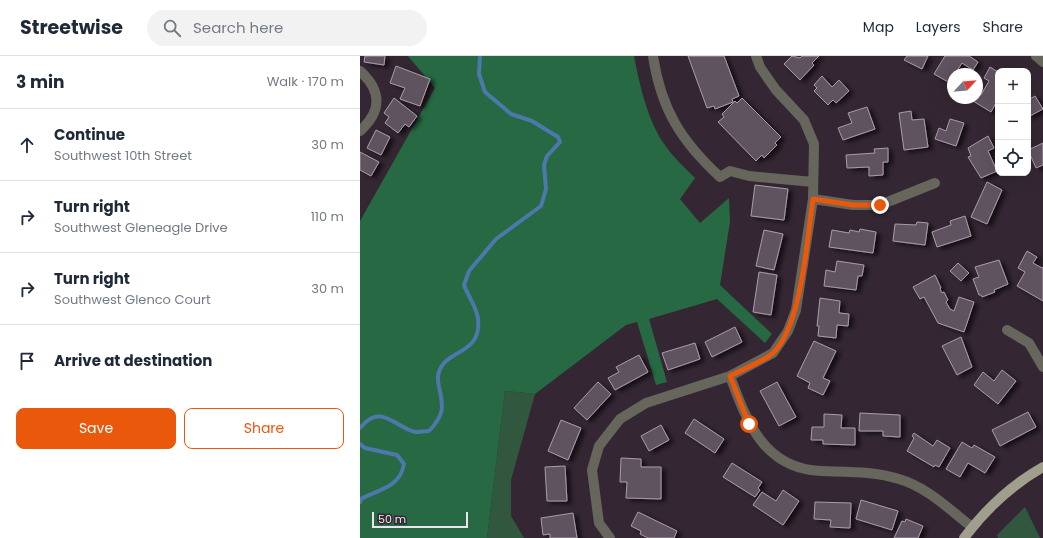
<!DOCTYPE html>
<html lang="en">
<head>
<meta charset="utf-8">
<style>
	:root { --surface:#fff; --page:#f2f2f3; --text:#1f2937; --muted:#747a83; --line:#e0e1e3; --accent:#ea580c }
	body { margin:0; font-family:Poppins,sans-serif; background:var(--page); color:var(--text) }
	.controls { position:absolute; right:12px; top:12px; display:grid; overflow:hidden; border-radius:8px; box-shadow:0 4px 16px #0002 }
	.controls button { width:36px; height:36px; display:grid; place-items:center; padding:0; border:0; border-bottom:1px solid var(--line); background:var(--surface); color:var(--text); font:20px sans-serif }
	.compass { position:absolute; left:587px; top:12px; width:36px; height:36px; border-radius:50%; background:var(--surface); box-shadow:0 4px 16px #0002; rotate:64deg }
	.scale { position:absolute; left:12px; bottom:10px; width:96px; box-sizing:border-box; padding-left:4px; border:2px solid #ece4ec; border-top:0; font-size:11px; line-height:14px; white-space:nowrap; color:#ece4ec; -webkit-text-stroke:3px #342733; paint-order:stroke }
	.stop { position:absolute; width:12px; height:12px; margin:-9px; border:3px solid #ea580c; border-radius:50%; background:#fff }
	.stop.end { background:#ea580c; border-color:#fff; box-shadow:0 1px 4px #0008 }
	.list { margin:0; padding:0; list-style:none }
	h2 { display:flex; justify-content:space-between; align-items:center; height:52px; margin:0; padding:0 16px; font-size:17px }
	h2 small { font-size:13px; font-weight:400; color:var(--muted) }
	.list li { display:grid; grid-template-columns:26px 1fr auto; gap:12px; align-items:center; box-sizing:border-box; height:72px; padding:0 16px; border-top:1px solid var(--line) }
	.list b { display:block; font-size:15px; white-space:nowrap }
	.list p { margin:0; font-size:13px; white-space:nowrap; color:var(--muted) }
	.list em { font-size:13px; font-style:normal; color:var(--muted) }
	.actions { display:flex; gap:8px; padding:12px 16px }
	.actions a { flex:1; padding:9px 0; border:1px solid var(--accent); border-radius:8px; text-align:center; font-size:14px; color:var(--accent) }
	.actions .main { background:var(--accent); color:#fff }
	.icon { flex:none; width:22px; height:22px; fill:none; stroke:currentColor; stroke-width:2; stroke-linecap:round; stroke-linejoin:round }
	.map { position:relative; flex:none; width:683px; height:482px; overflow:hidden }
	header { display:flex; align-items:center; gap:24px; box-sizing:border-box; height:56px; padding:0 20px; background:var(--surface); border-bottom:1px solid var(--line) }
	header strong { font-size:19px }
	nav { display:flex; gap:22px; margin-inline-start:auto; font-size:14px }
	.search { width:280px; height:36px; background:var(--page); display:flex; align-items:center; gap:10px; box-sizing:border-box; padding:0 14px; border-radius:22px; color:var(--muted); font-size:15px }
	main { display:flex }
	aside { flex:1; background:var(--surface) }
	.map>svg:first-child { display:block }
</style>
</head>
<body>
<header>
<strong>Streetwise</strong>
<div class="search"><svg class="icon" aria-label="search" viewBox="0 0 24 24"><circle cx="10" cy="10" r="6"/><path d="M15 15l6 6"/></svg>Search here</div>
<nav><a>Map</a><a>Layers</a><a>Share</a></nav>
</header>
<main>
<aside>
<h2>3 min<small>Walk · 170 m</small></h2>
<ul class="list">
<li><svg class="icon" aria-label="ahead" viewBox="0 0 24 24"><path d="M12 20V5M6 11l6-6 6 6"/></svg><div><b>Continue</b><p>Southwest 10th Street</p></div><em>30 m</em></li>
<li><svg class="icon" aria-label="right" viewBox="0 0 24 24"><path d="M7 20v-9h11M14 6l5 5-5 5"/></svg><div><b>Turn right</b><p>Southwest Gleneagle Drive</p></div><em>110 m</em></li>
<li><svg class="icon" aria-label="right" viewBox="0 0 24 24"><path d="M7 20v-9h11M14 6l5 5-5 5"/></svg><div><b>Turn right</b><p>Southwest Glenco Court</p></div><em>30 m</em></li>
<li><svg class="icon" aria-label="arrive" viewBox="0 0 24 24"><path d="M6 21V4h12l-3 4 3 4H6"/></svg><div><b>Arrive at destination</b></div></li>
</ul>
<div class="actions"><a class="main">Save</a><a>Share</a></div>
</aside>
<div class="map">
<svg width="683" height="482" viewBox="0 0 683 482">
	<defs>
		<filter id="shadow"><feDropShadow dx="4.5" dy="2.5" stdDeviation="2" flood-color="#0009"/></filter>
	</defs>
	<rect width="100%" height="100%" fill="#342733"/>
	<!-- green -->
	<path fill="#31583f" d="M145,335L175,338L151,424V460L164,482H127Z
		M665,451L680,482H638L637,479Z"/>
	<!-- forest -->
	<path fill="#266942" d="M48,0H274C279,26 286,57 299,80C308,96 322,109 335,122L320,143L340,167L369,142L370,166L360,229L412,278L405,287L357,243L289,263L307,326L296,329L277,266L266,269L175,338L145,335L127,482H0V165L75,32Z"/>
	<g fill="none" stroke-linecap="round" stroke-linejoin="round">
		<!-- stream -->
		<path stroke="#4d78ab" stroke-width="4" d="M0,372C22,345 36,373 56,376C60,376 65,375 69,375C84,359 84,352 79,331C78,326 77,320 79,316C86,293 122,299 118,263C117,252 108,240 104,229L109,215L136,183L181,150L186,133L184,109L187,100L200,86L198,81L172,65L151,58L125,36L119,18L120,0
			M0,388L5,392L37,399L44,408C40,431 20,433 1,443L0,446"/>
	</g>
	<!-- building -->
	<path fill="#615361" stroke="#ab9baa" filter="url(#shadow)" d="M5,0H25L24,9L4,6Z
		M328,0H364L379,40L372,43L373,46L355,53L354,50L347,52Z
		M432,0L440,2L442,0H459L452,7L454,9L440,24L424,8Z
		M547,0H568L562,13L544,4Z
		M585,0H609L618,6L613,14L602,7L595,18H593L590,27L574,18Z
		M36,10L70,23L60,50L40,43L45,32L30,27Z
		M630,11L638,16V43L631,56L613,45L614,42H617V37L621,39L629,25L624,22Z
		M462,20L472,31L479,24L489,35L476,47L473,44L468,49L454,35L457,32L454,29Z
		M675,40L683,53L668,61V44Z
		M34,42L57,60L49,71L45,68L38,77L25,67L29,61L24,57Z
		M382,42L421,81L415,87L417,89L404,102L402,99L396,105L358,66L364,61L362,58L375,45L377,47Z
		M507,51L515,73L483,84L478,72L492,67L488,57Z
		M551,55L552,64L564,63L568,91L544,94L539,57Z
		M590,63L604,67L596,90L575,83L579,72L586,75Z
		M16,74L30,81L21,99L7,92Z
		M628,80L634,92L628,95L637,115L621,122L608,101L611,100L608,92Z
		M683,87V109L676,112L668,94Z
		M528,92V106H523V119L509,120V111L487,112L486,99L515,97L514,93Z
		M0,96L19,106L11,120L0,114Z
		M627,126L642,134L627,168L611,161Z
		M395,129L428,133L424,164L391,160Z
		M605,160L611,180L577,191L572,176L591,169L590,165Z
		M557,166L568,167L565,189L533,185L535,168L556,169Z
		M500,173L516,176L513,197L469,191L472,174L489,177L490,174L499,176Z
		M404,174L423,178L414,214L396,210Z
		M667,195L677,201L673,207L682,212L683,211V245L657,230L665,216L658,212Z
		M639,204L648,228L634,234L635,236L622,241L621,239H619L613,223L619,221L615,211Z
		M477,205L504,209L502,220H498L496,234L464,230L466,214L475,216Z
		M598,207L609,217L601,225L590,215Z
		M399,216L417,219L411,259L393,256Z
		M575,219L581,232L580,233L582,237L584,236L588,244L586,246L590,253L594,255L599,241L614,246L604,276L578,267L564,241L560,243L553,231Z
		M460,242L480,245L479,257L489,258L488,270L477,269L476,282L458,280L459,270H457Z
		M375,271L382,286L352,301L345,286Z
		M601,281L612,311L597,319L582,290Z
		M454,285L476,295L463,322L470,325L463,339L448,332L450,327L437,320Z
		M335,287L340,303L308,314L302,297Z
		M279,299L288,316L255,334L248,322L259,316L256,311Z
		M642,314L656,325L638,348L614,329L623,316L634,325Z
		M238,326L251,338L227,364L214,352Z
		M417,326L436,361L419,370L400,335Z
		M668,356L676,371L640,390L632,374Z
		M500,357L540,359V381L523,380V375H499Z
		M464,358L482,359L481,372H495V389L463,388V384H451L452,371H464Z
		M334,363L364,383L355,397L325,377Z
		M201,364L221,372L208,404L188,395Z
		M301,369L309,384L289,395L281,380Z
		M554,377L573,390L577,384L590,392L579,411L575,409L574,411L547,395L554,382L552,380Z
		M602,386L612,392L614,389L635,401L625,417L608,407L600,421L586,413Z
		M261,402L281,403V411H301V443L266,442L267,426H260Z
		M372,407L402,426L398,432L400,434L395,441L363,421Z
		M205,410L207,445H187L185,411Z
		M423,434L439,445L423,469L393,449L402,436L416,445Z
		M501,444L538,455L532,474L496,463Z
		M455,446L491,447L490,472L470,471L471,464L454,463Z
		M278,456L317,475L314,482H288L280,478L281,475L271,470Z
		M213,457L217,482H190V478L183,479L181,462Z
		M546,463L563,470L558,482H534L542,465L545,466Z"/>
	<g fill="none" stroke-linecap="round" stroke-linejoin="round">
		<!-- minor -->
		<path stroke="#66665d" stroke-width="10" d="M293,0C301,53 321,85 360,121L370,115L389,120L453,126
			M676,0L683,6
			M0,15C22,35 22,55 0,75
			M453,143L493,149H520L575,127
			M647,274L669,287L683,311
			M370,320C387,366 404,413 461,415C488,416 514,415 539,423C567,431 590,454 612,471
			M250,482L239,467L232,414L239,390L260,363L286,347L370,320L413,297L428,275L436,254L453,143L454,88L444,64L416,34L400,11L396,0"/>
		<!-- major -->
		<path stroke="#a09e8d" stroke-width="10" d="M604,482C625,454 653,428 683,411"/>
	</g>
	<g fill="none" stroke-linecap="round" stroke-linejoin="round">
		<!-- route -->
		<path stroke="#ea580c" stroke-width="5" d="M389,368L370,320C381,314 405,305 413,297C442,269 447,183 453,143L493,149H520"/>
	</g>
</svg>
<div class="controls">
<button>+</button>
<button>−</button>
<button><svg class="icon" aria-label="locate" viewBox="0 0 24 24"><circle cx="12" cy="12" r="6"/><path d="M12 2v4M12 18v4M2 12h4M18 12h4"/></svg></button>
</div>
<svg class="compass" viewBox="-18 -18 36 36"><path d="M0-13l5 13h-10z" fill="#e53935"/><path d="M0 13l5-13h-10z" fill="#747a83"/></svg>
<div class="scale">50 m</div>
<div class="stop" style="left:389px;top:368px"></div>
<div class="stop end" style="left:520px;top:149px"></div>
</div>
</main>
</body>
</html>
